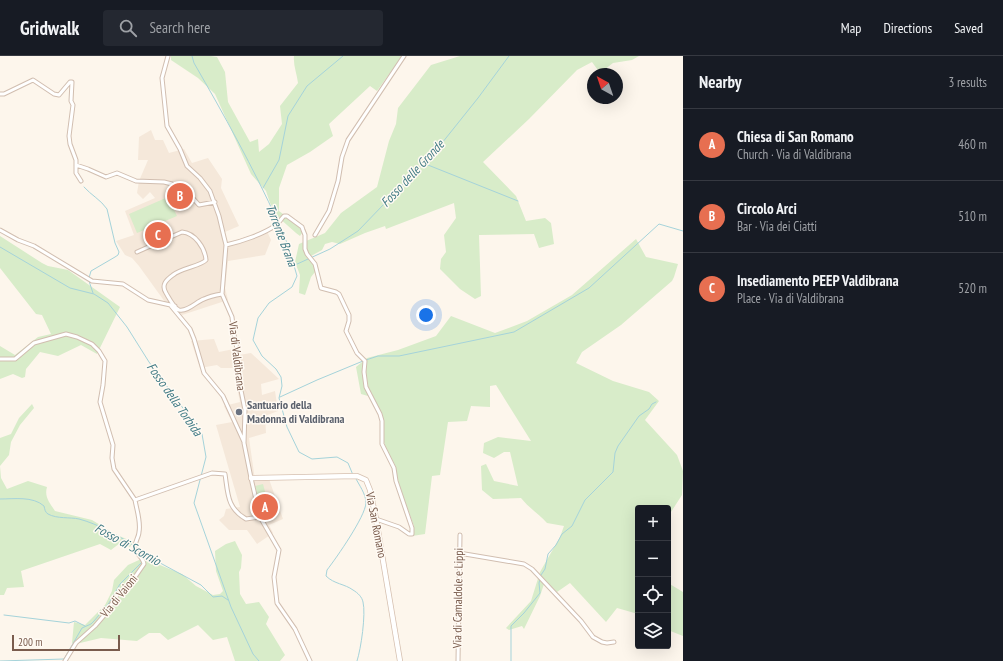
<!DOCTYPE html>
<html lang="en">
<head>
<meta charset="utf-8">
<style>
	:root { --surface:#171b24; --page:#242831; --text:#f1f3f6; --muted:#9ea1a6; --line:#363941; --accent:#e76f51 }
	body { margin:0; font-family:"PT Sans Narrow",sans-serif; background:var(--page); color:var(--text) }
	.controls { position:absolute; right:12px; bottom:12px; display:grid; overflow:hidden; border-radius:4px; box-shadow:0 4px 16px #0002 }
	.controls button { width:36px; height:36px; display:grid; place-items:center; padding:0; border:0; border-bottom:1px solid var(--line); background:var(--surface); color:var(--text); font:20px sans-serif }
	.compass { position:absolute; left:587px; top:12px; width:36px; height:36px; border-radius:50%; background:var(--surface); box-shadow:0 4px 16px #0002; rotate:320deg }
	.scale { position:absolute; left:12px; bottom:10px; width:108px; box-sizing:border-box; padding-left:4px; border:2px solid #7a5c4d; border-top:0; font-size:11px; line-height:14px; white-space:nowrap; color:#7a5c4d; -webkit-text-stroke:3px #fffaf3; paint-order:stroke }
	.you { position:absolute; left:426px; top:259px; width:14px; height:14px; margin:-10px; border:3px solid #fff; border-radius:50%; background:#1a73e8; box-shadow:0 0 0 6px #1a73e833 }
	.badge { display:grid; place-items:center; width:26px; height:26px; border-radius:50%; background:var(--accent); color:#fff; font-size:13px; font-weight:700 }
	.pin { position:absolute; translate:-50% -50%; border:2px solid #fff; box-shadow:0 1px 4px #0006 }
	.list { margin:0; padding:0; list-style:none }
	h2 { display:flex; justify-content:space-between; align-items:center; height:52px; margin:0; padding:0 16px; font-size:17px }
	h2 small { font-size:13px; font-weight:400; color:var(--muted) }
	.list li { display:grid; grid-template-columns:26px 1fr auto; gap:12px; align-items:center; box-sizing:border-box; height:72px; padding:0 16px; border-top:1px solid var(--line) }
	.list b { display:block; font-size:15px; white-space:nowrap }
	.list p { margin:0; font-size:13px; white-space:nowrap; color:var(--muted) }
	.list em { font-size:13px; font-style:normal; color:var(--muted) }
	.icon { flex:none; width:22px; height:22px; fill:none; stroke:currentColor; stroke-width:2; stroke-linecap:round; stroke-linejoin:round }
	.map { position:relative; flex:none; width:683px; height:605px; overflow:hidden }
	header { display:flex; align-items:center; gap:24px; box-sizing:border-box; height:56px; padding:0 20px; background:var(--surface); border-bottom:1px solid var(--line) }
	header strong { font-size:19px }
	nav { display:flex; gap:22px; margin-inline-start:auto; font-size:14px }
	.search { width:280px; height:36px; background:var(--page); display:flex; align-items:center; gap:10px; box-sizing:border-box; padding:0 14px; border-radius:4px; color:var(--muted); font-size:15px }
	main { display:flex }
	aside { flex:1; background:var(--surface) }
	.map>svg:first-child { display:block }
</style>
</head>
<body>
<header>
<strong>Gridwalk</strong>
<div class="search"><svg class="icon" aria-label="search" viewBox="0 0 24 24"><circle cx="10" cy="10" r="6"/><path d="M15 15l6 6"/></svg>Search here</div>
<nav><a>Map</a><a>Directions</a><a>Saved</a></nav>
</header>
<main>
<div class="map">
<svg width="683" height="605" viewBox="0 0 683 605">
	<rect width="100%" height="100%" fill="#fdf6ec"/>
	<!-- residential -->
	<path fill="#f5e8da" d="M151,74L155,84H163L169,97L184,93L192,107L208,102L222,123L221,132L239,170L225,176L227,188L266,173L271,184L265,199L228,205L225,232L228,244L182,259L165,246L139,210L132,202L125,199L116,185L134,179L125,155L155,142L150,136L143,143L137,137L139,125L148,104H138L139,81Z
		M214,283L219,296L239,292V299L251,297L279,323L261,328L262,339L275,335L278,355L265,360L266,377L249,382L255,424L269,423L283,463L269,469L273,477L257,488L247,474H229L219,464L224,460L226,453L240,451L216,369L232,366L224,350L240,346L233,312H221L217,309L200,312L191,285Z"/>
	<!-- green -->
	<path fill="#d8ecc9" d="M171,0H211L217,1L225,16L228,46L250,86L258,83L259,96L269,88L282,68L280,50L298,27C297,18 293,9 294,0H402L377,35L370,30L329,68L333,80L310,96L287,109L279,132V155L299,170L302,177L300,180L296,177L278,161L270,147L266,135L251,118L215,38L198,22L171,4Z
		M460,0H639L632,4L613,7L600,17L592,6L577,14L529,63L483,106L516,140L526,165L545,162L551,167L554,188L539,192L534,178L479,179L481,240L475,243L460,233L440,213L441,203L446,196L444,179L456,162L454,147L386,173L385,170L365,177L340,188L332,186L325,188L322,194L311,200L315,216L311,221L305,239L299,237L300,219L295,206L299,188L325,177L341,157L377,131L389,85L396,68L398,52L431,9Z
		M168,141L177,160L137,177L129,158Z
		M0,180L42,207L48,210L68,214L120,251L97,298L81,289L58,300L40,296L26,313L25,321L22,322L13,318L0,323V290L15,299L38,281L51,278L42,259L36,258L0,212Z
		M636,183L646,201L678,208L674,221L672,225L621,269L582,296L576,307L613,325L649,336L659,345L645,364L677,399L683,415L682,439L671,456L668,476V452H638V497L636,498L638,502V558L617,552L606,566L570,527L557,536L545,525L540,540L524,573L522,570L509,574L506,572L531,545L540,516L560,481L564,470L547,467C539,458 529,452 521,442L493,443L482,434L481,410L486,408L494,425L518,430L510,396H504L494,402L483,397L484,387L498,381L531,385L496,329L490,330V351L471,350L467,365L448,366L440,419L432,420L425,478L412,480L414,470L398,427L395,409L387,396L384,386L382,359L373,343L368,340L361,338L356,311L367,302L398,294L436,280L451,260L495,277L527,265L572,239Z
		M32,348L34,352L20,369L11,386L9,399L0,410L1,422L7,433L28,425L47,431C44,441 50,447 55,455L92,464L115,478L133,486L130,491L120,487L111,494L100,488L21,515L24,531L7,532L4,539H0V382L11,378L19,362Z
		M263,428L267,443L260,448L255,430Z
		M235,485L242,499L241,512L239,516L240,538L246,548L259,546L269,561L266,568L285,599L280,605H235L227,581L213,584L198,569L168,584L160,577H149L137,585L101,582L80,587H72L74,566L85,569L105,549L112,535L114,524L128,509L139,504L150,505L182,518L196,530L213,539L220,538L223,535L216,515L215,495L226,488Z
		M668,527L683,536V580L668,574Z"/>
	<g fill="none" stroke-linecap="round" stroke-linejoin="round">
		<!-- stream -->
		<path stroke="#a5d3da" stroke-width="1" d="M192,0L194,7C224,59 253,111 278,166
			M423,107L518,145
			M84,131C91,139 101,144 107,153L115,187L119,196L118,199L115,201L91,215L89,222
			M263,132L279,104L288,60L307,30L343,0
			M279,169L288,189L297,220L292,231L269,247L258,262L253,284L262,300L276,313L281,321L282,330L279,342L287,371L299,396L312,403L337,401L348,407L353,419
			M0,191L70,232L94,238L108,247L127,271L149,306L202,378L206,401L194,447L231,551L253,598L259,605
			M295,209L330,193L358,175L438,92L478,42L509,0
			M89,225L93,237
			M366,304L378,300H399L514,276L589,232L659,168L683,175
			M280,341L317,324L363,305
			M355,421C359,429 366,438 366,447C365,461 337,501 327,514L326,520C334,528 345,528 353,534C358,537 362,541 363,546C366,558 361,593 357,605
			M0,443C14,443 33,440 44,450C45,454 45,456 48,458C57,463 70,461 79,463C98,468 117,479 133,489
			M136,490L162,508L201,529L213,541L222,540L228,544
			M144,504L153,502
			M4,559L69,567L75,565L85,570
			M0,605L64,603L82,572L91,568L94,565L109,547L120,528L142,506
			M511,605V570L524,557L540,537L539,527L541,519L545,513L548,498L556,489L562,478L572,470L585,444L613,416L615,397L618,390L639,360L649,353L652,348L656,346"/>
		<defs>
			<path id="street" d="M168,0L162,22L167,70L180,93L187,110L200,122L210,135L219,160L224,181L226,189L222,238L232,261L234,278L237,293L236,310L245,354L244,387L251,422L260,461L279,494L274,521L277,547L295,573L310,605
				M0,38H4L33,24L54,38L59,39L70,26H72L71,45L73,49L69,80L70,88L76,104V117L81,125
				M76,109L88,113L106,121L117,117L136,125L164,126L172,128L188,137L199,149L215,146
				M0,174L18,184L34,190L92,225L123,228L148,244L175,250
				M315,179L329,155L338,125L342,101L348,84L404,0
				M226,189C240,186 264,178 276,169C279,167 281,163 284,160H287L302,171L303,174L305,179V193L307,198L315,208L321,232L336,236L339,238L349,259V265L346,275L357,297L365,305L364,316L366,331L380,358L382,365V388L394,412L396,425L412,472V478H409L399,471L376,463
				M137,196L182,176C195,177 205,192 206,204C201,210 181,212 173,219C166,224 161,229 166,237C169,242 174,252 179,254C188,256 197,245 204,243C210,240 216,239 222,238
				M171,250L190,273L194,283L204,317L223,340L244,386
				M0,303H15L34,287L66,278L77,281L92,288L99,295L105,305L103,329L100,346L113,389L112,402L114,413L135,444
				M459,497L524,508L532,513L581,565L593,581L602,586L607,587L614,586
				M65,605L76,587L95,570L107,556L117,539L128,531L144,508C143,501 136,498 135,492C134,487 139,481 139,476C141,466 137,455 135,444L212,417L225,418C228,438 227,452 246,463L260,461
				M458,605L460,479"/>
			<path id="secondary" d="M251,422L357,420L366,424L370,434L376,463L400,605"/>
		</defs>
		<!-- street casing -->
		<use href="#street" stroke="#d1beb0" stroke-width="5"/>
		<!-- secondary casing -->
		<use href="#secondary" stroke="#d6c0b0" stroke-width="6"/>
		<!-- street -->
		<use href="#street" stroke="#fff" stroke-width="3"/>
		<!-- secondary -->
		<use href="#secondary" stroke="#fff" stroke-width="4.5"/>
	</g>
	<!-- markers -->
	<circle fill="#6b7280" stroke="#fffaf3" stroke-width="1.5" cx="239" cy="356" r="4"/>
	<g text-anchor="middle" stroke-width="3" stroke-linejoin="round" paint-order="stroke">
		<!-- street labels -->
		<g font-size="12" fill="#7a5c4d" stroke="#fffaf3">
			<text transform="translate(237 300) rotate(83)" y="4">Via di Valdibrana</text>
			<text transform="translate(376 469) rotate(79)" y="4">Via San Romano</text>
			<text transform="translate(119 540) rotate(-51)" y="4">Via di Vaioni</text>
			<text transform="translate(458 542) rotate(-89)" y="4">Via di Camaldole e Lippi</text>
		</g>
		<!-- worship labels -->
		<g font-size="12" font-weight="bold" fill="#5b616d" stroke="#fffaf3" text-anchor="start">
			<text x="247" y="353">Santuario della<tspan x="247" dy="14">Madonna di Valdibrana</tspan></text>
		</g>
		<!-- water labels -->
		<g font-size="13" font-style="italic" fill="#437c86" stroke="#fffaf3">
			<text transform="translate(412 117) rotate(-47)" y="5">Fosso delle Gronde</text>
			<text transform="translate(282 179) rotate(69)" y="5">Torrente Brana</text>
			<text transform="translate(175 343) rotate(55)" y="5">Fosso della Torbida</text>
			<text transform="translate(128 488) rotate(29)" y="5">Fosso di Scornio</text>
		</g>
	</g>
</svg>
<div class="controls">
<button>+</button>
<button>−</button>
<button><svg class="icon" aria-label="locate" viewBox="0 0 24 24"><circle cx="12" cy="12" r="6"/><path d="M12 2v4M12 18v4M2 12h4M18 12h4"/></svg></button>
<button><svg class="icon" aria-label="layers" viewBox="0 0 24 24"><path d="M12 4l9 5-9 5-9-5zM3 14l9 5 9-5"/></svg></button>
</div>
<svg class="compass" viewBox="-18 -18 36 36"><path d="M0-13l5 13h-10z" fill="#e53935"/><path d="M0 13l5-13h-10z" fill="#9ea1a6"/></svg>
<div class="scale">200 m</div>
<div class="you"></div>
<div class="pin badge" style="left:265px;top:451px">A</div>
<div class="pin badge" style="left:180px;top:140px">B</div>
<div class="pin badge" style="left:158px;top:179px">C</div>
</div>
<aside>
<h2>Nearby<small>3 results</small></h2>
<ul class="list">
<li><span class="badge">A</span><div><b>Chiesa di San Romano</b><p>Church · Via di Valdibrana</p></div><em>460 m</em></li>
<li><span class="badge">B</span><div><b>Circolo Arci</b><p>Bar · Via dei Ciatti</p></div><em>510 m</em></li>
<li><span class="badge">C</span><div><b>Insediamento PEEP Valdibrana</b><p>Place · Via di Valdibrana</p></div><em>520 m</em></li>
</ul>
</aside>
</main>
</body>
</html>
